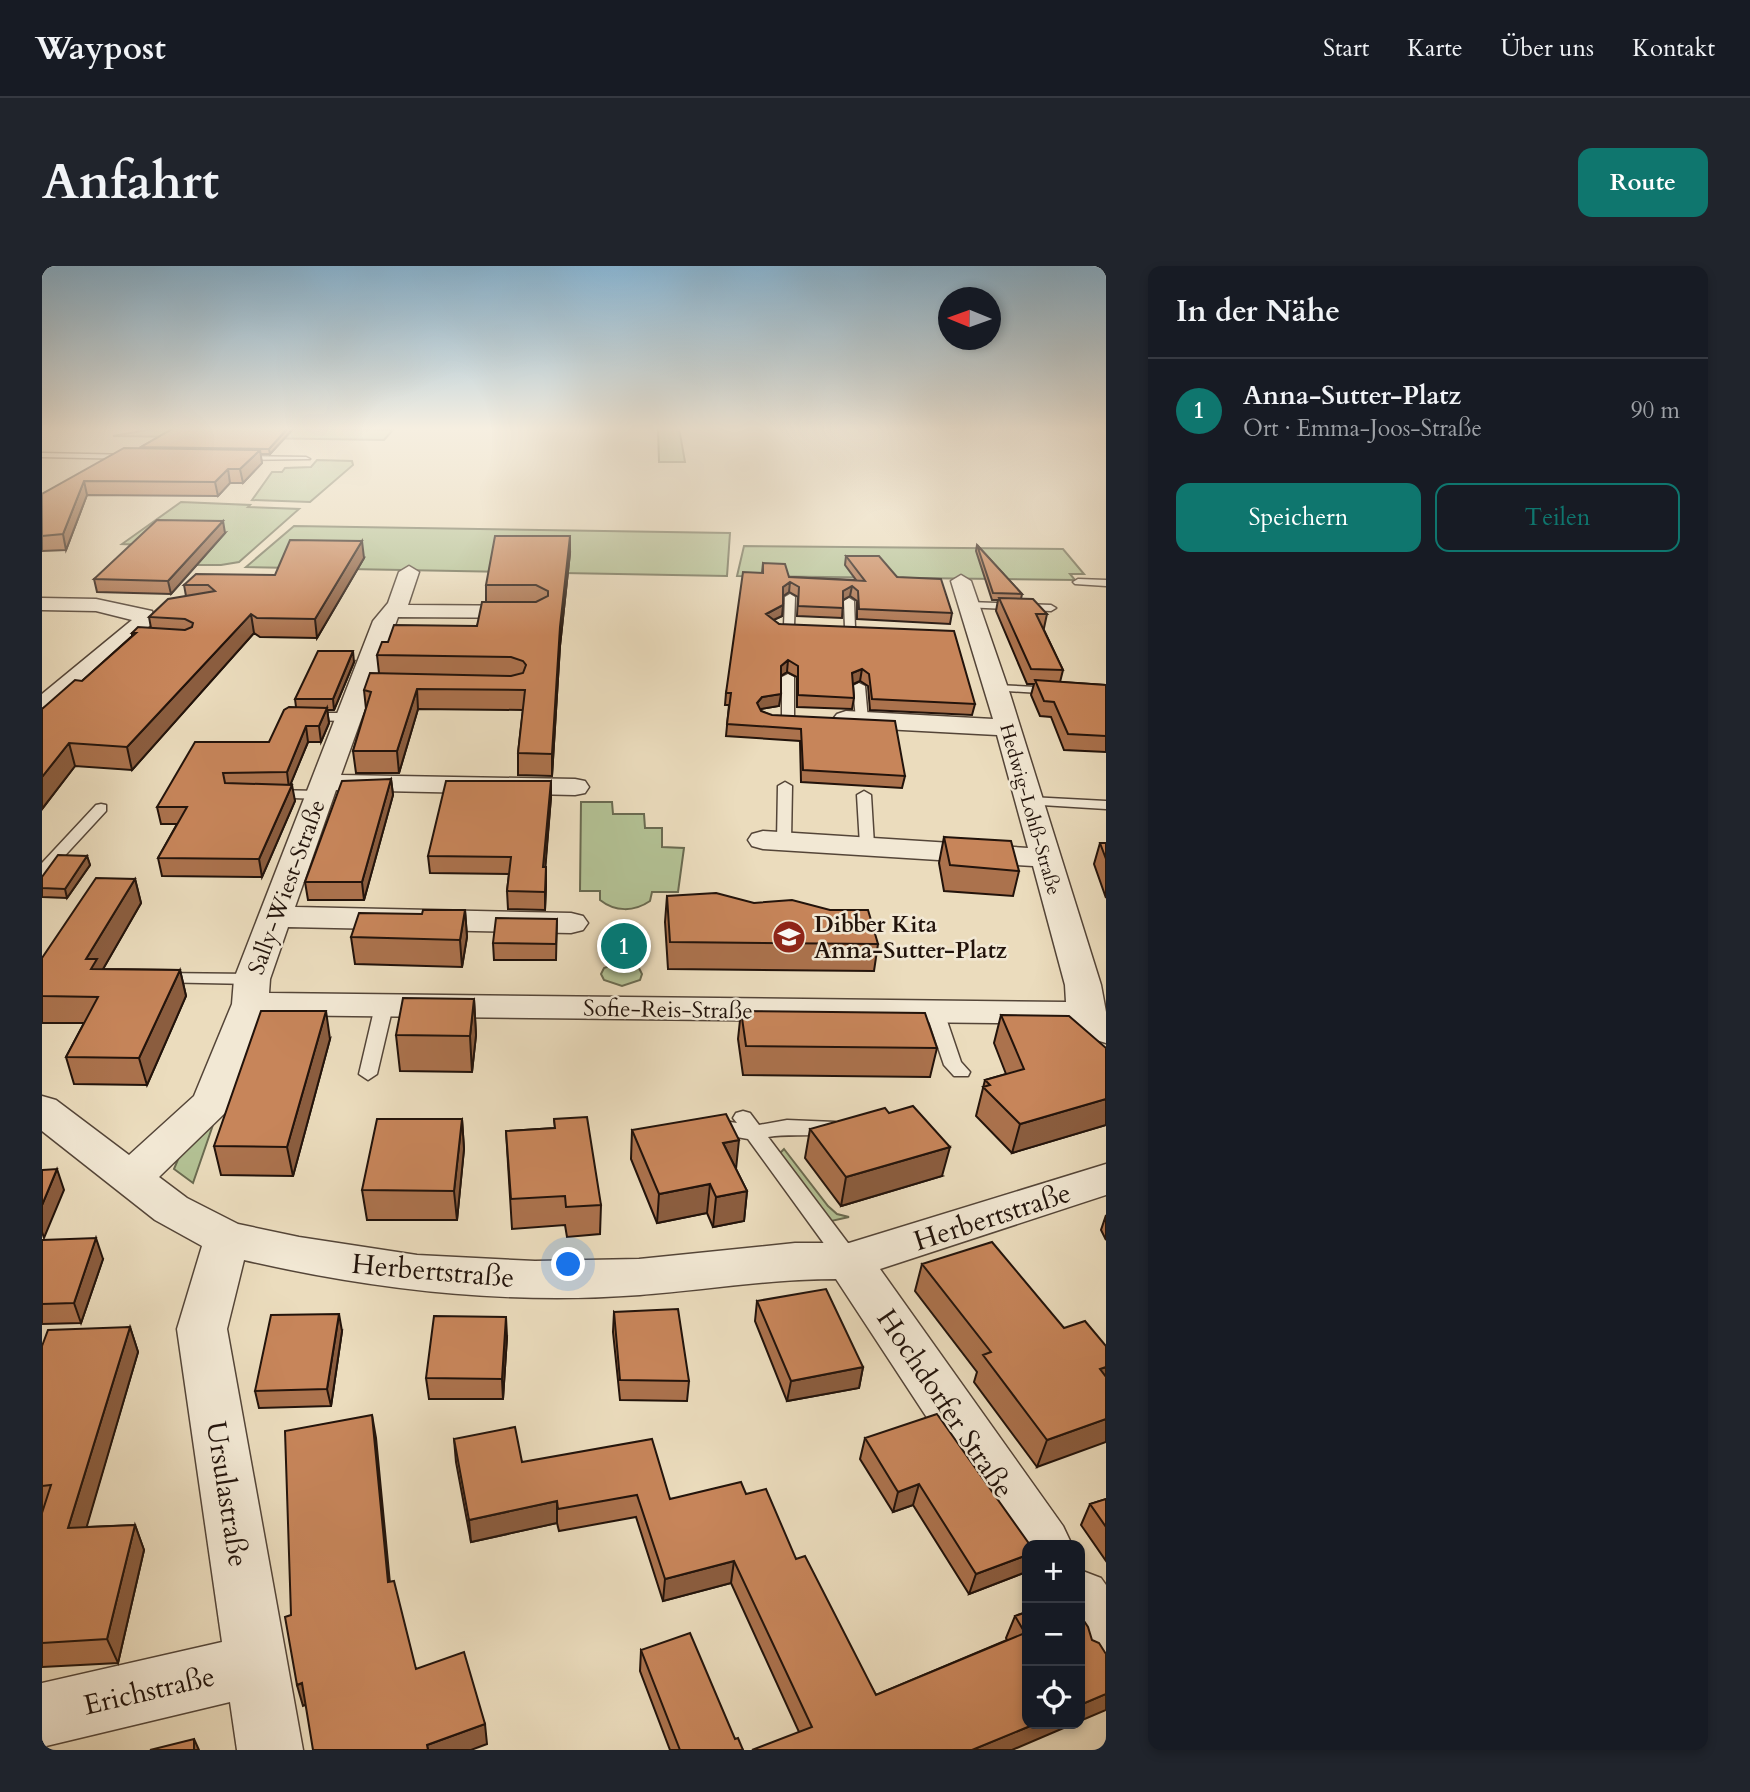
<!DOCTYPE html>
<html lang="de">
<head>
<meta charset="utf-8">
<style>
	:root { --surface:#171b24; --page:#20242c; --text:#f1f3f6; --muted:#9ea1a6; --line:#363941; --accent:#0f766e }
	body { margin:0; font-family:Cardo,serif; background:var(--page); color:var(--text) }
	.controls { position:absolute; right:21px; bottom:21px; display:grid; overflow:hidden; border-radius:14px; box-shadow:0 4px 10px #0003 }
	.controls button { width:63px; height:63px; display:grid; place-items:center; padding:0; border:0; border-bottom:2px solid var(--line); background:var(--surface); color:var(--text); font:35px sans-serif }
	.compass { position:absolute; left:896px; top:21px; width:63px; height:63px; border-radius:50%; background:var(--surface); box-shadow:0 4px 10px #0003; rotate:271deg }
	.you { position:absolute; left:527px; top:999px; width:24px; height:24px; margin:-18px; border:5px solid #fff; border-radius:50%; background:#1a73e8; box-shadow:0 0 0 10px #1a73e833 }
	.badge { display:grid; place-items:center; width:46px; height:46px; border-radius:50%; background:var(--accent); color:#fff; font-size:23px; font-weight:700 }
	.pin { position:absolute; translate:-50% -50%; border:4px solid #fff; box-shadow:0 2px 7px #0006 }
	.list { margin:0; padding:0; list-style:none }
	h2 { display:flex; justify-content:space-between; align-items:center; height:91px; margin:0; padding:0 28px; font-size:30px }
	h2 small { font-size:23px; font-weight:400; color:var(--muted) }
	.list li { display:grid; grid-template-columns:46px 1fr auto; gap:21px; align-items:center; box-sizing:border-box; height:105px; padding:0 28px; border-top:2px solid var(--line) }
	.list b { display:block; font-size:26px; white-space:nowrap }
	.list p { margin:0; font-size:23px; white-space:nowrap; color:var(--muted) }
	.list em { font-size:23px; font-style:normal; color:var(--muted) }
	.actions { display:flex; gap:14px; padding:21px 28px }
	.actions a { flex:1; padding:16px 0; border:2px solid var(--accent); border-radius:14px; text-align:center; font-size:24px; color:var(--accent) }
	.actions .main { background:var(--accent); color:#fff }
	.icon { flex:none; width:38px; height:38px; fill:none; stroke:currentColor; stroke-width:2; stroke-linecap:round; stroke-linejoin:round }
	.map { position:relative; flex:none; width:1064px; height:1484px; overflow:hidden; border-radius:14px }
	header { display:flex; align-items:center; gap:42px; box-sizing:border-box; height:98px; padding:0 35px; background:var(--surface); border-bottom:2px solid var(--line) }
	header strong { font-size:33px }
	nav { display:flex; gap:38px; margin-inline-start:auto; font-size:24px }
	.intro { display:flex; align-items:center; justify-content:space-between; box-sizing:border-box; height:168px; padding:0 42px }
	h1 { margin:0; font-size:49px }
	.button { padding:18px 32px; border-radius:14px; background:var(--accent); color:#fff; font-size:24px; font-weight:700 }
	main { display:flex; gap:42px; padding:0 42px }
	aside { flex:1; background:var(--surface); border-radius:14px; box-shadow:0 4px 10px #0003 }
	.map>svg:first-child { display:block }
</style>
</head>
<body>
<header>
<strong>Waypost</strong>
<nav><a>Start</a><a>Karte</a><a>Über uns</a><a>Kontakt</a></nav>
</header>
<div class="intro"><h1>Anfahrt</h1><a class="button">Route</a></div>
<main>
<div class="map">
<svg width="1064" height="1484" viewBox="0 0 1064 1484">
	<rect width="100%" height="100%" fill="#ebdcbd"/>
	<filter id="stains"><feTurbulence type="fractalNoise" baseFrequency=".00286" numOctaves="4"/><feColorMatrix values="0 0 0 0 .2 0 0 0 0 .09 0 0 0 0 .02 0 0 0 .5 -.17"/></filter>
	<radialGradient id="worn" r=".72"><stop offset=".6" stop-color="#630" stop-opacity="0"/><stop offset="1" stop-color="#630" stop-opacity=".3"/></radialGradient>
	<!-- green -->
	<path fill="#b3c194" stroke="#6a6a50" stroke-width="2" d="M116,162L351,164L342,174L71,170Z
		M616,162H637L643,196H617Z
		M275,194L310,195L311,199L268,236L210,234L230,206H240L243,202L269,201Z
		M139,236L208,239L206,241L257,243L197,296L179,299H117L105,279L80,278Z
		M252,260L688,267L685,310L204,301Z
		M702,280L1021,283L1042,308H1028L1033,314L695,310Z
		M539,536H570L571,548H602L603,562H620V581L642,582L636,626H610L608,635C592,646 573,646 558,634V625H538Z
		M579,696L597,702L600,708L598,714L580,720L562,714L559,708L562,702Z
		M172,856L151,917L132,903L139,886Z
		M742,883L786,940L795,948L807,951L785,956L736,889Z"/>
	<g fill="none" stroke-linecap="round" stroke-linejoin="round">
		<defs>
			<path id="service" d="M0,187L91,189L95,191L91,193L0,191Z
				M196,190L264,191L268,193L193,194Z
				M1036,313L1064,314V320L1033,318L1031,316Z
				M748,328L753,331L752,360L747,363L742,360L743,331Z
				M807,332L812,335L813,362L808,365L803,362L802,335Z
				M926,336L1009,339L1014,342L1009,345L922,341V337Z
				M746,408L752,411V451L746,455L740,451V411Z
				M817,417L823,420L826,454L820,458L814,454L811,420Z
				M954,419L1014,422L1020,425L1014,428L950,424L948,422Z
				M262,447H307L313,451L307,455L258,454V448Z
				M743,516L750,520L749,575L742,579L735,575L736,520Z
				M229,524L278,525L285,529L278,533L224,531V525Z
				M822,525L829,529L832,579L825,583L818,579L815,529Z
				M988,531L1064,535V543L983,538L981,535Z
				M59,538L64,539V545L5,609L0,610V597L54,539Z
				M116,707L210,708L218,713L210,718L110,716L108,712L110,708Z
				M342,735L351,740L335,808L326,814L317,808L333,740Z
				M893,741L902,746L919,796L928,806L926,810H912L902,799L884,746Z
				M701,845L708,847L717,859L745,854L793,856L796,861L793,866C772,872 748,867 726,871L815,989L818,995L815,1001L807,1003L799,1001L706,873L661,865L658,860L661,855L668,853L695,857L691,852L694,847Z"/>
			<path id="minor" d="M367,300L377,306L366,339L489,340L500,346L489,352L356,351L299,509L533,513L543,515L547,521L543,527L533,529L294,524L253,641L529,647L541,650L546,657L541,664L529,667L246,661L228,713L227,727L1024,736L1023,719L991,600L721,583L710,580L706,574L710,568L721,565L986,582L955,469L804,461L795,458L791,453L795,448L804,445L951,453L909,315L919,309L929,315L968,428L1059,719L1064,746V777L1051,773L1034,758L222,749L184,846L117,911L145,932L196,958L257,971L375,989L493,995L597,993L753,977H807L1064,898V929L838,1003L1021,1260L1030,1279H985V1300L981,1298L794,1013C728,1013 664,1024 598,1029C465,1039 332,1024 202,994L185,1063L261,1484H195L188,1436L0,1481V1417L180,1376L135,1063L160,980L113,954L0,865V830L14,834L87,889L152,830L190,738L192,713L331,355L346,337L357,306Z
				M0,332L54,333L110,345L113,355L9,446L0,449V428L90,354L54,345L0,344Z
				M1038,1304L1059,1312L1064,1319V1403L1042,1394L1038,1386Z"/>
		</defs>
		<!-- service casing -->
		<use href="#service" stroke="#544538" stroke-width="3"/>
		<!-- minor casing -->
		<use href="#minor" stroke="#544538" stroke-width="3"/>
		<!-- service -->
		<use href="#service" fill="#f2e8d4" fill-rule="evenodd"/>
		<!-- minor -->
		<use href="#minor" fill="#f2e8d4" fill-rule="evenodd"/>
		<!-- tram -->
		<path stroke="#22130b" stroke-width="2.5" d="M1058,1484L1064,1481"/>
	</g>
	<!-- wall -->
	<path fill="#ab724d" stroke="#22130b" stroke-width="2" d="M132,162H250V164L228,188H218L220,197L201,217H188L176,230L45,229L24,284L0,285V228L100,182L99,181Z
		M183,267L129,328L55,326L52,313Z
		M935,279L980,328L979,333L1005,348L1002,362H1001L1021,404L1018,416L1064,419V486L1022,484L1009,451L998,450L989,429L992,418H985L954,345L956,334H950L934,285Z
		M528,287L518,380L510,510L476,509V487L481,444L376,443L357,507H314L311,485L324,443L322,424L337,407L335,389L346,376L435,360L444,336V319Z
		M804,290L855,311L910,347L908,358L815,353V335L808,330L801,334L800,352L755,350L756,331L747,326L741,330L740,350L731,354L737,358L933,438L930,449L828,444L826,420L818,415L811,418L812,432L810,443L755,441V411L745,406L739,410L737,440L718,443L719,445L863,510L860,522L759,516L758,475L684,470L687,439H683L684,427L720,307L721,297L747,311L814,314L803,299Z
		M322,292L275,372L218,371L212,367L90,504L33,500L0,543V443L40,415L90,370V367L109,362L107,351L144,330L142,319L233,309Z
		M312,396L292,444H285L287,457L279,476H266L248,519L253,535L220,611L120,610L116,592L135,558H119L115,541L227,476L254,441L253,433Z
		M349,513L351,529L322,634H266L263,616Z
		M509,515V531L503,601L504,619L503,644L466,643L465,625L467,608L388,607L386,590Z
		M902,571L977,605L971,630L902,625L897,597Z
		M1058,577H1064V632L1052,598Z
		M45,590L48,599L25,632L0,631V611Z
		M93,613L99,637L61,703L138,704L144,730L105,819L32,818L24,791L42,757H0V692Z
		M625,630L836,678L832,705L626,703L623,656Z
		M423,644L425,671L420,701L313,698L309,671L380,648Z
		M515,653L514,694H452L451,677Z
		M432,733L434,769L430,806L358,805L354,769Z
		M699,745L895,782L888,811L701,809L696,773Z
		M959,749L1064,782V859L970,887L934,850L943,814L964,808L952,777Z
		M288,773L251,910L179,909L172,880Z
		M420,853L422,883L415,954H325L320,924Z
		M512,853L559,939L558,968L525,971L523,959L470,963L464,865L513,862Z
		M768,863L900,910L799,940L763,892Z
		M590,864L694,903L705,925L702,955L671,961L665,947L615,957L589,893Z
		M1064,949V974L1059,964Z
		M0,974L61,993L39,1057L0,1058Z
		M880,998L1022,1062L1064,1080L995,1201L932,1116L935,1106L873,1025Z
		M715,1035L821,1101L817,1122L745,1135L713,1055Z
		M572,1046L647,1115L645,1135L578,1134L571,1066Z
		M88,1061L96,1086L44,1261L93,1259L102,1284L76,1397L0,1401V1080Z
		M300,1065L289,1140L217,1142L213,1125Z
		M465,1071L461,1133H387L384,1112Z
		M823,1172L985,1279L984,1306L927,1328L871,1239L851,1246L818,1193Z
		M412,1173L480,1196L628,1233L704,1228L754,1293L834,1429L965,1374L964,1372L973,1350L985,1346V1458L757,1466L689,1317L621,1335L594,1251L517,1265L515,1257L429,1276L414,1196Z
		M1064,1233V1295L1039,1259L1048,1238Z
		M599,1384L693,1473L701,1484H628L598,1405Z"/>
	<!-- shaded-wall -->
	<path fill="#8b5d3f" stroke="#22130b" stroke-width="2" d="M246,162H250V164L228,188L227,183Z
		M218,184L220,197L201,217L198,203Z
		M186,203L188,217L176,230L173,216Z
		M42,215L45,229L24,284L21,268Z
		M181,255L183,267L129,328L126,315Z
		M528,270V287L518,380L510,510V488L518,361Z
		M320,275L322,292L275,372L273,353Z
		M748,316L747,326L740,331L741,321Z
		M810,320L808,330L799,335L801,325Z
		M741,339L740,350L723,358L724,348Z
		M209,348L212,367L90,504L85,481Z
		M311,385L312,396L292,444L291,433Z
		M746,394L745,406L737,411L739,400Z
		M820,403L818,415L809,419L810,407Z
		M375,423L376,443L357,507L355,485Z
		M739,428L737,440L719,443L714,448L715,437L720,431Z
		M285,442L287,457L279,476L277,460Z
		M264,460L266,476L247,522L245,506Z
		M27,477L33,500L0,543V511Z
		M349,513L351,529L322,634L320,616Z
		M509,515V531L502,619L501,601Z
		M250,519L253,535L220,611L217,593Z
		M45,590L48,599L25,632L23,623Z
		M504,601V619L503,644V626Z
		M93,613L99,637L53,717L44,693Z
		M423,644L425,671L420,701L418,674Z
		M138,704L144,730L105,819L97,792Z
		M432,733L434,769L430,806L428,770Z
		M284,745L288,773L251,910L245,881Z
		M1064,833V859L970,887L978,858Z
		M420,853L422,883L415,954L412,925Z
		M697,874L694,903L681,877Z
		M908,881L900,910L799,940L804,911Z
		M15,903L22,924L2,972L0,966V939Z
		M668,918L665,947L615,957L617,928Z
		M705,925L702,955L671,961L674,931Z
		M54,972L61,993L39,1057L32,1037Z
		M297,1048L300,1065L289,1140L285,1123Z
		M464,1051L465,1071L461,1133L460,1113Z
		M88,1061L96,1086L37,1287L26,1262Z
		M821,1101L817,1122L745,1135L749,1115Z
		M1064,1101V1124L1058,1103Z
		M330,1149L334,1172L350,1338L346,1316Z
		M1064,1153V1176L995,1201L1005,1174Z
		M877,1218L871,1239L851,1246L856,1226Z
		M515,1235V1257L429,1276L427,1254Z
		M93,1259L102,1284L76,1397L65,1373Z
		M985,1289L984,1306L927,1328L934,1308Z
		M692,1295L689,1317L621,1335L623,1313Z
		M260,1417L266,1438L261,1440L255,1419Z
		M1064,1428V1444L1038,1455V1439Z
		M443,1458L445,1478L429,1484H386L385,1479Z
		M993,1458H1031L970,1484H930Z
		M152,1473L157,1484H152Z"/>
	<!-- building -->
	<path fill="#c7855a" stroke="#22130b" stroke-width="2" d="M132,162H246L227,183L99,181Z
		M82,182L218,184L198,203H186L173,216L42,215L21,268L0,270V228Z
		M115,254L181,255L126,315L52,313Z
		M453,270H528L518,361L510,488L476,487L483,424L375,423L355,485H311L329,426L322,424L328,407L469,410L481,407L484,399L481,395L469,391L335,389L340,376H346L352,359L435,360L440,336H494L506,330V325L494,319H444Z
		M248,274L320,275L273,353L215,352L209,348L85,481L27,477L0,511V443L33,414L40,415L94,367H90L96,361L143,364L150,361L151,357L143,353L107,351L126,333L173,325L166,319H142L154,308L233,309Z
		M935,279L980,328L951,327Z
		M804,290H837L855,311L899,313L910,347L817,343L816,325L810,320L801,325V342L756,340L757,321L748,316L741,321V339L724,348L737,358L912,365L933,438L830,433L827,408L820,403L810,407L812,432L756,429V400L746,394L739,400V428L720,431L715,437L719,445L730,449L853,455L863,510L761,504L759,463L685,458L689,427H684L701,306L721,307V297L743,298L747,311L823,315Z
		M957,332L991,333L1005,348H994L1021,404L989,403Z
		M276,385H311L291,433H253Z
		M993,414L1064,419V470L1026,468L1012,436L1002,435Z
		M247,441L285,442L277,460H264L245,506L181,507L183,517L250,519L217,593L116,592L145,541H115L153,476H227L242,444Z
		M349,513L320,616H263L300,515Z
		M404,515H509L501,601H504L503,626L465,625L469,591L386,590Z
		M902,571L969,575L977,605L908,599Z
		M1058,577H1064V593Z
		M16,589L45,590L23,623L0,622V611Z
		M54,612L93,613L44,693H55L49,703L138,704L97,792L24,791L56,731L0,730V692Z
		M674,627L712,637L750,634L788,644H826L836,678L628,676L625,630Z
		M381,644H423L418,674L309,671L317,647L380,648Z
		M454,652L515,653L514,678L451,677Z
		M361,732L432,733L428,770L354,769Z
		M219,745H284L245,881L172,880Z
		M699,745L883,747L895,782L704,780Z
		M959,749L1027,750L1064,782V833L978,858L941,821L948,819L943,814L982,803Z
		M871,840L908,881L804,911L768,863L843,842L847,847Z
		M684,848L697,874L681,877L705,925L674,931L668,918L617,928L590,864Z
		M545,851L559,939L524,941L523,930L469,933L464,865L513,862L512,853Z
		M335,853H420L412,925L320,924Z
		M15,903L0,939V904Z
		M54,972L32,1037L0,1038V974Z
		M950,976L1022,1062L1043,1055L1064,1080V1101L1058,1103L1064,1111V1153L1005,1174L941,1089L949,1086L880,998Z
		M784,1023L821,1101L749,1115L715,1035Z
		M636,1043L647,1115L578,1114L572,1046Z
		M297,1048L285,1123L213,1125L229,1049Z
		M392,1050L464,1051L460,1113L384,1112Z
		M88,1061L26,1262L93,1259L65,1373L0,1377V1247L9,1219L0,1220V1080L6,1064Z
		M895,1148L988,1279H985V1289L934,1308L877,1218L856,1226L823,1172Z
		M330,1149L346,1316L352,1315L374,1403L422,1386L443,1458L385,1479L386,1484H271L260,1417L255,1419L243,1351L249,1349L243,1165Z
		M473,1161L480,1196L610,1173L628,1233L699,1216L704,1228L724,1223L754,1293L763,1290L834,1429L983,1367L973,1350L985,1346V1458H993L930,1484H710L770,1461L692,1295L623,1313L595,1229L516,1243L515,1235L427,1254L412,1173Z
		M1064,1233V1261L1048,1238Z
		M1038,1349L1046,1361L1050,1374L1057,1377L1064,1388V1428L1038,1439Z
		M648,1367L693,1473L696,1472L701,1484H638L599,1384Z
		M152,1473V1484H108Z"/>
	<!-- sky -->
	<linearGradient id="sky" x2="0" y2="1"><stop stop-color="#88b6d5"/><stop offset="0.44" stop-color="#f6efe1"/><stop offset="1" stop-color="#f6efe1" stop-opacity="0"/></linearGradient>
	<rect width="1064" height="370" fill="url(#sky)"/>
	<!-- icons -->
	<defs>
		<symbol id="school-disc" viewBox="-11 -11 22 22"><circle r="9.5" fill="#8f2418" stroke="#f2e8d4"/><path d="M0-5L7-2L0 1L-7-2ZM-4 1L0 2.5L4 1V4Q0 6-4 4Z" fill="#fff"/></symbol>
	</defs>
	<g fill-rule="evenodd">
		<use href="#school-disc" x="728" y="652" width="38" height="38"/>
	</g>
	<g text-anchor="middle" stroke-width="5" stroke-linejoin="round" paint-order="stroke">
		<!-- far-street labels -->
		<g font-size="19" fill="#22130b" stroke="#f2e8d4">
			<text transform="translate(989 543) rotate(74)" y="7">Hedwig-Lohß-Straße</text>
		</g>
		<!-- street labels -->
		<g font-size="23" fill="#22130b" stroke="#f2e8d4">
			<text transform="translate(244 621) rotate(-70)" y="8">Sally-Wiest-Straße</text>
			<text transform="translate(626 743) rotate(1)" y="8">Sofie-Reis-Straße</text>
		</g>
		<!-- poi labels -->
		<g font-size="23" font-weight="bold" fill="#22130b" stroke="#f2e8d4" text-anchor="start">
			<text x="772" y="666">Dibber Kita<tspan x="772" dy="26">Anna-Sutter-Platz</tspan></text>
		</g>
		<!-- near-street labels -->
		<g font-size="28" fill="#22130b" stroke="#f2e8d4">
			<text transform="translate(950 950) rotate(-18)" y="10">Herbertstraße</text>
			<text transform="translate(391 1004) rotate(5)" y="10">Herbertstraße</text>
			<text transform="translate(904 1137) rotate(56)" y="10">Hochdorfer Straße</text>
			<text transform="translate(186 1228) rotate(81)" y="10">Ursulastraße</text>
			<text transform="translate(107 1424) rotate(-13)" y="10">Erichstraße</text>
		</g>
	</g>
	<rect width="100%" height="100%" filter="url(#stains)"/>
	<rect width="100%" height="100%" fill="url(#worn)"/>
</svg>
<div class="controls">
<button>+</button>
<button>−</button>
<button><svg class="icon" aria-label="locate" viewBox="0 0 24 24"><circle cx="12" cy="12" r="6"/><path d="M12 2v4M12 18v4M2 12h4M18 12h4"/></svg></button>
</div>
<svg class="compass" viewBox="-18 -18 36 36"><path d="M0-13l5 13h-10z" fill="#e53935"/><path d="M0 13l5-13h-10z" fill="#9ea1a6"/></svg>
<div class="you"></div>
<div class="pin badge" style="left:582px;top:680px">1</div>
</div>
<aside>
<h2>In der Nähe<small></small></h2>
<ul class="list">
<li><span class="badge">1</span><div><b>Anna-Sutter-Platz</b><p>Ort · Emma-Joos-Straße</p></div><em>90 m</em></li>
</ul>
<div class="actions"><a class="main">Speichern</a><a>Teilen</a></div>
</aside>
</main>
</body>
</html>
